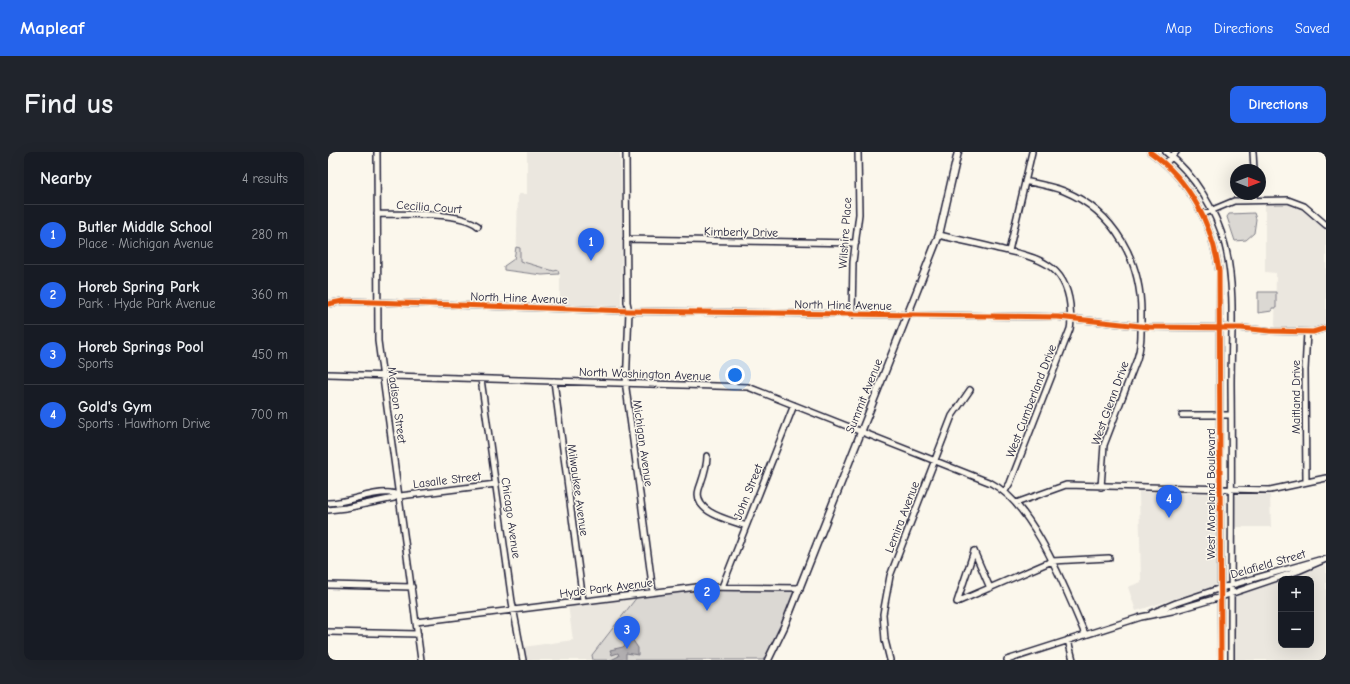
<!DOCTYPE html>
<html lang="en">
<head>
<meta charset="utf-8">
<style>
	:root { --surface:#171b24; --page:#20242c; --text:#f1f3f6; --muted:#9ea1a6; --line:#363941; --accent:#2563eb }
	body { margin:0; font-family:"Comic Neue",sans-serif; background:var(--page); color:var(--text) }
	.controls { position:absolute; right:12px; bottom:12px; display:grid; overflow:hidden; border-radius:8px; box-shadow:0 4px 16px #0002 }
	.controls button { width:36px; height:36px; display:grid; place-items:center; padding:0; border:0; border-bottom:1px solid var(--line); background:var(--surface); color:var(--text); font:20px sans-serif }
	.compass { position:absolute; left:902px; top:12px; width:36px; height:36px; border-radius:50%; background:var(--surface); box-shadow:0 4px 16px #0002; rotate:90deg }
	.you { position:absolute; left:407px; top:223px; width:14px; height:14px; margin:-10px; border:3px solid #fff; border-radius:50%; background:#1a73e8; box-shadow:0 0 0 6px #1a73e833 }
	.badge { display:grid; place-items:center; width:26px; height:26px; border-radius:50%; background:var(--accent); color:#fff; font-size:13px; font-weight:700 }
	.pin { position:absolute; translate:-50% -33px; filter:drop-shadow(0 1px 2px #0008) }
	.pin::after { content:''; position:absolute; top:21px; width:14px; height:12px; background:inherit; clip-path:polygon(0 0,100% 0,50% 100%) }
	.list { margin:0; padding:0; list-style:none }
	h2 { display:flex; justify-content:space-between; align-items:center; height:52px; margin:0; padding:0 16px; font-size:17px }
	h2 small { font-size:13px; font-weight:400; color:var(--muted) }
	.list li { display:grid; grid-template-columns:26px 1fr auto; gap:12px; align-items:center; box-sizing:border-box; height:60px; padding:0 16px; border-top:1px solid var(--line) }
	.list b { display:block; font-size:15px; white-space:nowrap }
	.list p { margin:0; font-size:13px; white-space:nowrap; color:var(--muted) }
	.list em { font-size:13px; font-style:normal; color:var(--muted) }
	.map { position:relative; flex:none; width:998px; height:508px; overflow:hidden; border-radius:8px }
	header { display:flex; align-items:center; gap:24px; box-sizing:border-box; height:56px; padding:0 20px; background:var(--accent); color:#fff }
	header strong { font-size:19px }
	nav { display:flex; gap:22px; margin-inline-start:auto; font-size:14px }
	.intro { display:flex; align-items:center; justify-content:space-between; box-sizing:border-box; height:96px; padding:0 24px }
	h1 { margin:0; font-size:28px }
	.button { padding:10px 18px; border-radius:8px; background:var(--accent); color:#fff; font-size:14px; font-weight:700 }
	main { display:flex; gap:24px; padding:0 24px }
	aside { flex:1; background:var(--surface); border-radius:8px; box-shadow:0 4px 16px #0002 }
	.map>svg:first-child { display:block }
</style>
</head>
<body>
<header>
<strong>Mapleaf</strong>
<nav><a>Map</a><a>Directions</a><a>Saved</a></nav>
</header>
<div class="intro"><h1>Find us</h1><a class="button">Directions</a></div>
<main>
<aside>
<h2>Nearby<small>4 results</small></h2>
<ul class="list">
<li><span class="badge">1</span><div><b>Butler Middle School</b><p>Place · Michigan Avenue</p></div><em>280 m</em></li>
<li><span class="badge">2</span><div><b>Horeb Spring Park</b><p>Park · Hyde Park Avenue</p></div><em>360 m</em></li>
<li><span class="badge">3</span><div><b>Horeb Springs Pool</b><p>Sports</p></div><em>450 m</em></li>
<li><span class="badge">4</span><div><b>Gold's Gym</b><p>Sports · Hawthorn Drive</p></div><em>700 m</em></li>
</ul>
</aside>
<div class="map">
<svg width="998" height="508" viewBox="0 0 998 508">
	<rect width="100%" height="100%" fill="#fbf7ec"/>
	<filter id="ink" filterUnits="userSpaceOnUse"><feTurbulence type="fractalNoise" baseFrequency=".025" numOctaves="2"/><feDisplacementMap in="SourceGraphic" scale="8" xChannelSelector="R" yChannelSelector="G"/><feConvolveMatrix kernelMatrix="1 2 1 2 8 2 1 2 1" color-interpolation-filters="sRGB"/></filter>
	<g filter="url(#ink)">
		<!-- built -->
		<path fill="#ebe7df" d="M199,0H292L294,51L293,154L232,153V120H188L190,42H199Z
			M948,51L965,53L976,57L998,76V173L995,175L987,177L947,176L948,121L937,120V53Z
			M811,339L890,342V433L808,459L800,435L813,430Z
			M911,342H942L943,375H906V347L907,344Z
			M998,413V508H907V445L910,443L953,428V493H983V427H957Z
			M309,445L264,503L265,508H198L195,495L245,488L240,453Z"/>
		<!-- green -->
		<path fill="#dbd8d3" stroke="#7e7d87" d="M926,61L928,67L926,81L918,88L907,89L899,65L901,62Z
			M188,95L192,96V109L226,119L230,118L231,122L214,123L176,118V114L186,107Z
			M930,140H948V156H944V159L930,161Z
			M370,438L467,439L454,473L438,508H265L264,503L309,445Z"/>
		<!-- water -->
		<path fill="#b1aeb0" stroke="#787681" d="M304,487L310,496V503L298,501V508H283L291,504L290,501L284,503L282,498L295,495Z"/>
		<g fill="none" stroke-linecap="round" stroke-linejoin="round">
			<defs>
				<path id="minor" d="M49,0L50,189L93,508
					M298,0L299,150L301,159L298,236L325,440
					M822,0C862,28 884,72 891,119L893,508
					M838,0C867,23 888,58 897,93C908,136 903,188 903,232C904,324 903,416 903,508
					M925,0L926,18
					M837,12L848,0
					M697,29C710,32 723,34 736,39C787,60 814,110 813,164C813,179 814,192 809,207L776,293L773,335
					M926,42V48
					M49,62C75,63 131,59 150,74
					M875,62L906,49L960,48L976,54L998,73
					M611,83C631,88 651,92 671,97C707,105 737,110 742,153C742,161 744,169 742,177L682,331L677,339
					M298,87L528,91
					M681,99L704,0
					M0,152L15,149L301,159L730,165L821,175L913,176L942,179L985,180L998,176
					M524,163L525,110L531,62L530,0
					M0,222L420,235L663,331C706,353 738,439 757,482
					M153,227L184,450L195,508
					M226,229L255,449
					M854,263H903
					M379,304C379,316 375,325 371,337C364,361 402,368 418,374
					M978,330L977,218L979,180
					M0,351C21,351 42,339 63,341C66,341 68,343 72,344L168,332
					M688,351L738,333L942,338L998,326
					M0,358L18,356L66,346L69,344
					M646,399L629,450L724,409L781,406
					M646,399L662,436
					M0,433L84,435
					M394,435L466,253
					M824,461L848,451L893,436L991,408
					M88,470L369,435L472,436
					M0,480L90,482
					M740,488L745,508
					M562,508L557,488L555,462L562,424L624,264L642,238
					M679,508L813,465L844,459L893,445L970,419L998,407"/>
				<path id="major" d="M440,508L456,475L611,83L630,0"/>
			</defs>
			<!-- minor casing -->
			<use href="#minor" stroke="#22223b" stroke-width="8"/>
			<!-- major casing -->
			<use href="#major" stroke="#22223b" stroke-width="9"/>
			<!-- minor -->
			<use href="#minor" stroke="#fbf7ec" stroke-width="5"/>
			<!-- major -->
			<use href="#major" stroke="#fbf7ec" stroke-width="6"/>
			<defs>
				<path id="cycleway" d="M822,0C862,28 884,72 891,119L893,508
					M0,152L15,149L301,159L730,165L821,175L913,176L942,179L985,180L998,176"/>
			</defs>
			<!-- cycleway casing -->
			<use href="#cycleway" stroke="#fbf7ec" stroke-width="8"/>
			<!-- cycleway -->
			<use href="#cycleway" stroke="#e8590c" stroke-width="5"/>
		</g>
	</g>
	<g text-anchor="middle" stroke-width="3" stroke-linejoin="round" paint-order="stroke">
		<!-- street labels -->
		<g font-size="12" fill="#22223b" stroke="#fbf7ec">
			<text transform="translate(101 55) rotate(4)" y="4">Cecilia Court</text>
			<text transform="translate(413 80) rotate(1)" y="4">Kimberly Drive</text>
			<text transform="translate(517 81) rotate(-86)" y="4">Wilshire Place</text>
			<text transform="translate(191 146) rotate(2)" y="4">North Hine Avenue</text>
			<text transform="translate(515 153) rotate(1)" y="4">North Hine Avenue</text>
			<text transform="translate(317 222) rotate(2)" y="4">North Washington Avenue</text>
			<text transform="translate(536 244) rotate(-68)" y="4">Summit Avenue</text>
			<text transform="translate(968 245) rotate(-90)" y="4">Maitland Drive</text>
			<text transform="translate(703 249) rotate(-69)" y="4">West Cumberland Drive</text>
			<text transform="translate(782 251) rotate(-70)" y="4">West Glenn Drive</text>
			<text transform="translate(69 253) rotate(82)" y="4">Madison Street</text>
			<text transform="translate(315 291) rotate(82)" y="4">Michigan Avenue</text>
			<text transform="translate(119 328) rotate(-7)" y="4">Lasalle Street</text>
			<text transform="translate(250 338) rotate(82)" y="4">Milwaukee Avenue</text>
			<text transform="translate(420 340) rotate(-68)" y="4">John Street</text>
			<text transform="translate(883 342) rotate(-90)" y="4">West Moreland Boulevard</text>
			<text transform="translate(574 365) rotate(-69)" y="4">Lemira Avenue</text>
			<text transform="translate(183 366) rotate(82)" y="4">Chicago Avenue</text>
			<text transform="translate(940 412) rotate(-16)" y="4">Delafield Street</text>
			<text transform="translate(278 436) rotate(-7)" y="4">Hyde Park Avenue</text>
		</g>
	</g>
</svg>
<div class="controls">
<button>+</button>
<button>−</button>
</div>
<svg class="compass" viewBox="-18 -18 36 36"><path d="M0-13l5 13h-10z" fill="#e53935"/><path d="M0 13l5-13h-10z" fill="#9ea1a6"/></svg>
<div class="you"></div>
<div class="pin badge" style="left:263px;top:109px">1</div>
<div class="pin badge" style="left:379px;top:459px">2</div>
<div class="pin badge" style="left:299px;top:497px">3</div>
<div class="pin badge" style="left:841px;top:366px">4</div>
</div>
</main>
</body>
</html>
